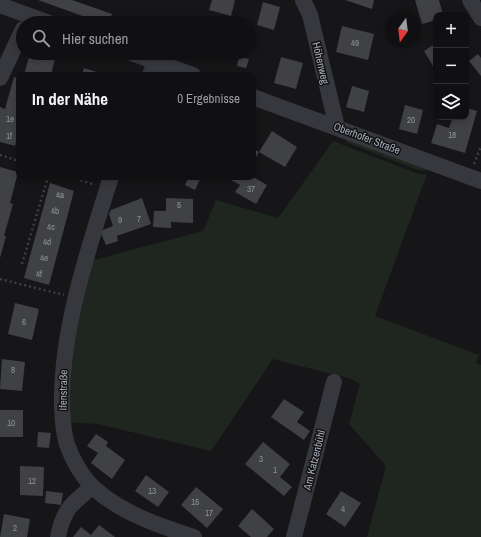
<!DOCTYPE html>
<html lang="de">
<head>
<meta charset="utf-8">
<style>
	:root { --surface:#101012; --page:#19191b; --text:#f1f3f6; --muted:#9c9d9f; --line:#303032 }
	body { margin:0; font-family:"Archivo Narrow",sans-serif; background:var(--page); color:var(--text) }
	.controls { position:absolute; right:12px; top:12px; display:grid; overflow:hidden; border-radius:8px; box-shadow:0 2px 6px #0003 }
	.controls button { width:36px; height:36px; display:grid; place-items:center; padding:0; border:0; border-bottom:1px solid var(--line); background:var(--surface); color:var(--text); font:20px sans-serif }
	.compass { position:absolute; left:385px; top:12px; width:36px; height:36px; border-radius:50%; background:var(--surface); box-shadow:0 2px 6px #0003; rotate:194deg }
	.list { margin:0; padding:0; list-style:none }
	h2 { display:flex; justify-content:space-between; align-items:center; height:52px; margin:0; padding:0 16px; font-size:17px }
	h2 small { font-size:13px; font-weight:400; color:var(--muted) }
	.icon { flex:none; width:22px; height:22px; fill:none; stroke:currentColor; stroke-width:2; stroke-linecap:round; stroke-linejoin:round }
	.map { position:relative; flex:none; width:481px; height:537px; overflow:hidden }
	.search { position:absolute; background:var(--surface); box-shadow:0 2px 6px #0003; left:16px; top:16px; width:240px; height:44px; display:flex; align-items:center; gap:10px; box-sizing:border-box; padding:0 14px; border-radius:22px; color:var(--muted); font-size:15px }
	.panel { position:absolute; background:var(--surface); box-shadow:0 2px 6px #0003; left:16px; top:72px; width:240px; height:108px; border-radius:8px }
	.map>svg:first-child { display:block }
</style>
</head>
<body>
<div class="map">
<svg width="481" height="537" viewBox="0 0 481 537">
	<rect width="100%" height="100%" fill="#161618"/>
	<!-- green -->
	<path fill="#1e261f" d="M350,136L437,169L420,171L345,142Z
		M333,141L419,174H427L375,316L479,355L476,363L481,365V537H367L386,466L349,424L360,384L351,379L273,359L211,451L98,424L65,422L64,394L90,261L203,231L216,200L278,218Z"/>
	<!-- building -->
	<path fill="#404145" d="M38,0H72L112,14L109,23H102Z
		M212,0H235L231,16L209,10Z
		M345,0H374L372,9Z
		M415,0H439L443,15H436V20L422,24Z
		M263,2L280,7L274,30L257,25Z
		M152,17L170,23H150Z
		M342,26L374,34L368,60L336,52Z
		M436,43V71L424,51Z
		M30,53L56,55L51,75H24Z
		M188,53H210L208,60L188,55Z
		M478,54L481,58V76L469,61Z
		M239,57L249,59L246,68L237,66Z
		M281,57L303,63L296,89L274,83Z
		M84,68L106,75H82Z
		M14,77L19,78V131L15,146L0,142V107L5,109Z
		M352,86L369,91L364,112L346,107Z
		M405,105L423,110L417,134L399,129Z
		M466,108L477,111L465,153L431,143L437,124L449,128L453,117H466Z
		M272,131L297,147L285,167L259,152Z
		M253,148L259,152L255,159L253,158Z
		M0,167L18,172L10,203L13,204L4,236H6L0,258Z
		M189,177H201L195,190L185,185Z
		M226,177H253L267,185L256,204L235,192L240,185Z
		M50,183L74,191L49,285L24,278Z
		M142,198L151,224L117,236L118,241L106,245L100,231L113,226L109,214L111,210Z
		M166,198L193,199V223L171,222V228L153,227L154,211H166Z
		M15,303L39,309L32,340L8,334Z
		M2,359L25,362L22,391L0,389Z
		M284,399L304,412L297,422L310,431L304,440L271,417Z
		M0,410H23V437H0Z
		M38,432L51,433L49,448L37,447Z
		M96,434L108,442L106,446L125,460L112,479L91,463L98,453L87,446Z
		M263,442L290,464L280,477L292,487L284,496L245,464Z
		M20,466L44,467L43,496L20,495Z
		M146,475L169,492L158,507L135,491Z
		M196,487L223,509L207,528L181,505Z
		M46,491L63,493L61,505L45,503Z
		M341,491L361,503L345,527L326,514Z
		M252,509L274,529L267,537H251L238,526Z
		M4,514L30,519L27,537H0Z
		M99,525L115,537H73L81,527L91,535Z"/>
	<g fill="none" stroke-linecap="round" stroke-linejoin="round">
		<!-- path -->
		<path stroke="#3d3f44" stroke-width="2.5" stroke-dasharray="2 3" stroke-linecap="butt" d="M78,75L79,71
			M0,155L19,161
			M474,164L481,146
			M71,177L95,185
			M22,264L48,177
			M0,279L64,295"/>
		<!-- street -->
		<path stroke="#37383d" stroke-width="16" d="M303,0L310,15L337,127
			M470,0L481,18
			M0,5L49,23
			M131,53L193,75
			M150,75L155,62
			M0,78L23,29
			M253,97L481,181
			M111,177C88,250 60,332 62,408C63,421 63,435 68,447C73,461 83,478 94,488C121,513 160,526 194,537
			M58,537C63,510 72,503 92,487
			M294,537L334,382"/>
	</g>
	<g text-anchor="middle" stroke-width="3" stroke-linejoin="round" paint-order="stroke">
		<!-- number labels -->
		<g font-size="9" fill="#8e929b">
			<text x="355" y="46">49</text>
			<text x="10" y="122">1e</text>
			<text x="411" y="123">20</text>
			<text x="452" y="138">18</text>
			<text x="9" y="139">1f</text>
			<text x="251" y="192">37</text>
			<text x="60" y="198">4a</text>
			<text x="179" y="208">5</text>
			<text x="55" y="214">4b</text>
			<text x="139" y="222">7</text>
			<text x="120" y="223">9</text>
			<text x="51" y="230">4c</text>
			<text x="47" y="245">4d</text>
			<text x="44" y="261">4e</text>
			<text x="39" y="277">4f</text>
			<text x="24" y="325">6</text>
			<text x="13" y="373">8</text>
			<text x="11" y="426">10</text>
			<text x="261" y="462">3</text>
			<text x="275" y="473">1</text>
			<text x="32" y="484">12</text>
			<text x="152" y="494">13</text>
			<text x="195" y="505">15</text>
			<text x="343" y="512">4</text>
			<text x="209" y="516">17</text>
			<text x="15" y="531">2</text>
		</g>
		<!-- street labels -->
		<g font-size="11" fill="#a8adb8" stroke="#111113">
			<text transform="translate(321 63) rotate(77)" y="4">Höhenweg</text>
			<text transform="translate(367 138) rotate(21)" y="4">Oberhofer Straße</text>
			<text transform="translate(63 390) rotate(-89)" y="4">Ifenstraße</text>
			<text transform="translate(314 460) rotate(-76)" y="4">Am Katzenbühl</text>
		</g>
	</g>
</svg>
<div class="controls">
<button>+</button>
<button>−</button>
<button><svg class="icon" aria-label="layers" viewBox="0 0 24 24"><path d="M12 4l9 5-9 5-9-5zM3 14l9 5 9-5"/></svg></button>
</div>
<svg class="compass" viewBox="-18 -18 36 36"><path d="M0-13l5 13h-10z" fill="#e53935"/><path d="M0 13l5-13h-10z" fill="#9c9d9f"/></svg>
<div class="search"><svg class="icon" aria-label="search" viewBox="0 0 24 24"><circle cx="10" cy="10" r="6"/><path d="M15 15l6 6"/></svg>Hier suchen</div>
<section class="panel">
<h2>In der Nähe<small>0 Ergebnisse</small></h2>
<ul class="list">
</ul>
</section>
</div>
</body>
</html>
